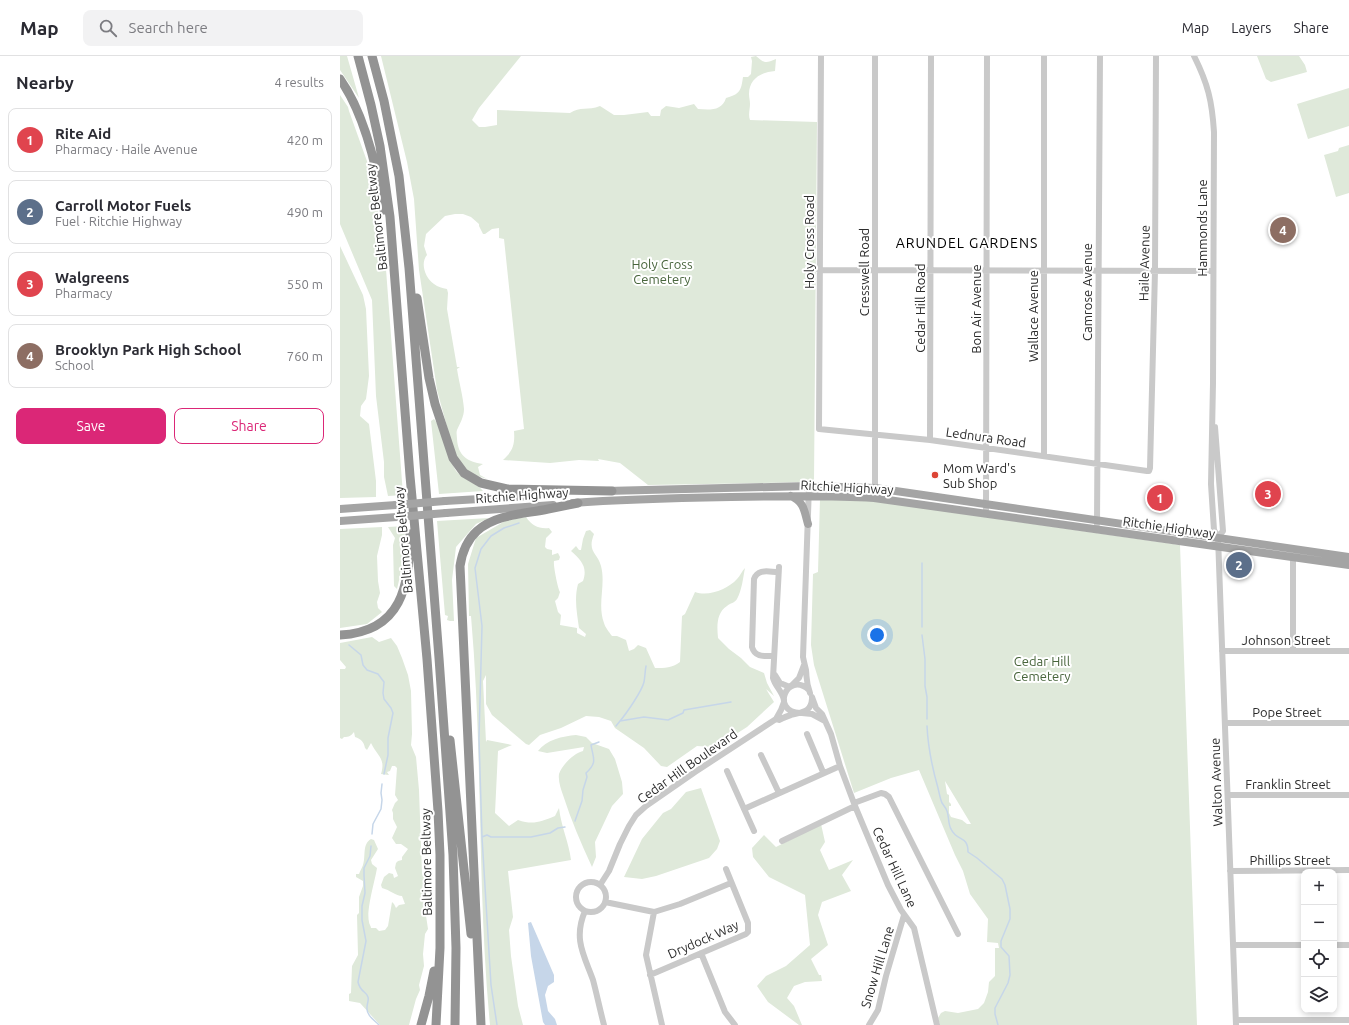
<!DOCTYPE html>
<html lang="en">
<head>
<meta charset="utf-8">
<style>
	:root { --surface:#fff; --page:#f2f2f3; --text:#2b2b33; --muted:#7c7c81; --line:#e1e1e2; --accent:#db2777 }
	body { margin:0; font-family:Ubuntu,sans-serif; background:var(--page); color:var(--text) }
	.controls { position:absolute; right:12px; bottom:12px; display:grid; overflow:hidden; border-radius:8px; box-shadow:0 2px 6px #0003 }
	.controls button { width:36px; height:36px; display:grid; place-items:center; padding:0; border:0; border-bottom:1px solid var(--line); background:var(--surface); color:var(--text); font:20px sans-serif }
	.you { position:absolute; left:537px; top:579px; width:14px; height:14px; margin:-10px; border:3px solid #fff; border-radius:50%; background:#1a73e8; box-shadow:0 0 0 6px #1a73e833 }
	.badge { display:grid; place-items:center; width:26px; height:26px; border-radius:50%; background:var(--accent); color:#fff; font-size:13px; font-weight:700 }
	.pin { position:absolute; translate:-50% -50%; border:2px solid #fff; box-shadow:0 1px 4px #0006 }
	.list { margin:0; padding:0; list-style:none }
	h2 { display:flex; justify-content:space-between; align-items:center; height:52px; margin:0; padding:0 16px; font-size:17px }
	h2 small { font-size:13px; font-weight:400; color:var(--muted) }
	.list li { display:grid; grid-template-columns:26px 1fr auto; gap:12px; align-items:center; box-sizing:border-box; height:64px; margin:0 8px 8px; padding:0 8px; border:1px solid var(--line); border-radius:8px }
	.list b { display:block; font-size:15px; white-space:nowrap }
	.list p { margin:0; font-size:13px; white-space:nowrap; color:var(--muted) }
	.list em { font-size:13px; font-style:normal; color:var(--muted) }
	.actions { display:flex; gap:8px; padding:12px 16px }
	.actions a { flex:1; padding:9px 0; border:1px solid var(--accent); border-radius:8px; text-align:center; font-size:14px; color:var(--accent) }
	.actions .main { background:var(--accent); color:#fff }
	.icon { flex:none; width:22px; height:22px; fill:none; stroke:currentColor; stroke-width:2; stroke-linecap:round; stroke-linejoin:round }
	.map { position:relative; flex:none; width:1009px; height:969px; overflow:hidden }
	header { display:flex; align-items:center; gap:24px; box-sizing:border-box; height:56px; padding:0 20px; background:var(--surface); border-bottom:1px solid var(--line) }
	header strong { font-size:19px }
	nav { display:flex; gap:22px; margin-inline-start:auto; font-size:14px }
	.search { width:280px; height:36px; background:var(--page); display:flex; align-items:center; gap:10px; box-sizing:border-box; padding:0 14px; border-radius:8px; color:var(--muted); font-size:15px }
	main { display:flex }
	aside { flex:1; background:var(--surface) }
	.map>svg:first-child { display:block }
</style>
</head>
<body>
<header>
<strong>Map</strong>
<div class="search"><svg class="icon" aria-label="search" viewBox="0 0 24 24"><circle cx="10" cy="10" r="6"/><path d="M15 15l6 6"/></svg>Search here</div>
<nav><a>Map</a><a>Layers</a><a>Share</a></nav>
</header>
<main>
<aside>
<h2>Nearby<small>4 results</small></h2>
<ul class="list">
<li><span class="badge" style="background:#e0444e">1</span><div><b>Rite Aid</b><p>Pharmacy · Haile Avenue</p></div><em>420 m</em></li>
<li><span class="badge" style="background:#5c6f8a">2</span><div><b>Carroll Motor Fuels</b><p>Fuel · Ritchie Highway</p></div><em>490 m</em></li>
<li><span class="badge" style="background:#e0444e">3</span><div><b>Walgreens</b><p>Pharmacy</p></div><em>550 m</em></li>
<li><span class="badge" style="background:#8d6e63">4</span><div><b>Brooklyn Park High School</b><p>School</p></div><em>760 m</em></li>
</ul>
<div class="actions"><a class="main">Save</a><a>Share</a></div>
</aside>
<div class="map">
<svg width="1009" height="969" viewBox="0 0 1009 969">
	<rect width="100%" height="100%" fill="#fff"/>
	<!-- green -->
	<path fill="#dfe9da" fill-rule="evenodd" d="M0,0H7L19,42L0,14Z
		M41,0H181L139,52L132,64L139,71H145L157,69V54L230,57C240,50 248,55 260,50L274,59H284L308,56L311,60H320L321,54L326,50L339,52L354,48L358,53C370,54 382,55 386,42C400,38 401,35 403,21H408L411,18L412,5L411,1L416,0C425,8 426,7 436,3L435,15C421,16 409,23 409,38C409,41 410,45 410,48C410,53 408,59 410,64L477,66L474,426L308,429L280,407L258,403L259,405L239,404L210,407L163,404C173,395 175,388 174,375L184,373L164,183L159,182V172L152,173L145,178H143L139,170V168L131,161L123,158H115L105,160L86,178L84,190L87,199C80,207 85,222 94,228C98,231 102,232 107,233L108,237L107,253L117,311H120L117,313C119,326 123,340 124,353C124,361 120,367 117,374C116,377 117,380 117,383C118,399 127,406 143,408L138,411L140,419L147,423L129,417L115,400L97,334L79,214L74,143L67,106Z
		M917,0H959L965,9L967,16L931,26L926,23Z
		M1009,32V70L968,83L957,48Z
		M0,39L8,51L9,55L33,122L45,200L63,439L48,440L44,421V406L36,340L32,244L0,168Z
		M1009,89V137L996,141L984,99L998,95L999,92Z
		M0,190L23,239L26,253L29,320L26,343L21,350L20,360L29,368L36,425V441L0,442Z
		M94,363L97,367C101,377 111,409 117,416C124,424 138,428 143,435L99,438L91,365Z
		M480,443L534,445L840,489L857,969H600L598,962L601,957L605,955L618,957L638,953L644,947L648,936L649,926L655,920V892H659L658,887L647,886L648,863L630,838L623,815L615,799L579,714L551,722L514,737L474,609L471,589L473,518L478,516ZM605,725L631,768H627L622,764L611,761L609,757V750H611V748L609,746V739L607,738Z
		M186,461C192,470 199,473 209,472L212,476L206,482L205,491L207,493L212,494V499L218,497L220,501L219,504L214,505C213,509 218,533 220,536L218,542L215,545L218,556L221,559L220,569L237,572V577L245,581L246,578L239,572C237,557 234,543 238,528L243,525C248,511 241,504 231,495L236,490L239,494H241L243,483L246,475L250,474L254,478C247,496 257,496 261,510C266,529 257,548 264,567C265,571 269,576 272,580H277L286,584L289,595L294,593L298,589L306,592L315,612C325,612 332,612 340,606L342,560L345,558L355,536C369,541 388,533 397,523C400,520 402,515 405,512C403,522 402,534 397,543C395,547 390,547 387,550C376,557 377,571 378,582L389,593L401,602L410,611L424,617L427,627L434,640L426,633L434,646L407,671L382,687L373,691L357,690L327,711L321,710L304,692L275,672L271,665L259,661L246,660L221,672L200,679L189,689L186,688L152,659L146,648V619L143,625L146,686L147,684L172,689L158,695L155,757L169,770L178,764C193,769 200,766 215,760L219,752C221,770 229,787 231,804L168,815L173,861L169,874L171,900L178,950L183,969H150C137,833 143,696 131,560H129L128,508L136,482L165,465Z
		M149,462L136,468L116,491L112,524L114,565H110L107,564L108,560L105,559L97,465Z
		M65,470L64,503L57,533L54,530L53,489L55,482L48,471Z
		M42,471V479L37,500L38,525L40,537L37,546L38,552L42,556L27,568L0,572V473Z
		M32,581L39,586L51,582L57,590L62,602L68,619L71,635L72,678L71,689L76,701L79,734L82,818L86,820L82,833L88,873L85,878L83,898L84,910L79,929L80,934L76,943L69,969H40L20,947L9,945V938L11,937L12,910L18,899L17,859L19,857V841L23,830V825L16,821V818H19C20,815 22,812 23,809C26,800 22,788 31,783L34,784L38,793L31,804L32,808L37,812C35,825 26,854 29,866C29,868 31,870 31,872H36L39,875L45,874L48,870L52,846L54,848L56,852L59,849L65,848L62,840C56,840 50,834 42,832L41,829L44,821L49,817L53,818L54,822L58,820L55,812L56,807L58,805L62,804V801L68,793L61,788H56L52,782L57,771L53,763V757L52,754L55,747L58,744L55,739L57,712L55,710H52L50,715L47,716L49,719L41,718C46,702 37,700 31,687L27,694L25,692C24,686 21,683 15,681L14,676C11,680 9,681 4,681L2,683L0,682V613H5L6,611L0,604V587Z
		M236,679L246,681L252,687L269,693L275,703L282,726L283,738L272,750L255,786L256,801L252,811C241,787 231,764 223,739C221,733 218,725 219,718C222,709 234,697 243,695L244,691L207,697L198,695C206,684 223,680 236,679Z
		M361,732L380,785L377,793L369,802L316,820L302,823L284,821L302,783L323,757L331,753L346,736Z
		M481,768L485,786L480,794L489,814L513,804L502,819L511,835L482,846L478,859L488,889L471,903L479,919H481L482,925L465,926L454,930L447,942L454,950L462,969H459L428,946L417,930L426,920L446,910L470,889L465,839L429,821L413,801L412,792L424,779L436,791Z"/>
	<!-- water -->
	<path fill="#c6d6e9" d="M191,866L214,919V926L208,930L205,939L208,955L215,963L217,969H205L203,966L191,900L188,867Z"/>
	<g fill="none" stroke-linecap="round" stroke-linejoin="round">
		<!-- stream -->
		<path stroke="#c6d6e9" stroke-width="1.5" d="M582,507V571
			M582,579L585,603V630L587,641V663
			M9,589L21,599L23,609L27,614L38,618L44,626L43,637L44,643L51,652L53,657L48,682V699L44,718
			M280,665C286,658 302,635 304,626C305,621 305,615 306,610
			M276,670L280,665L304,661L328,664L343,657L344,654L391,646
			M587,670C588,691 592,711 598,732C599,736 600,742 602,747C604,750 606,752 607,755C609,760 608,768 611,773C617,786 628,779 628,796L637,802L662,823L665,829L670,853V863L661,885V891L669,900L670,919L668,927L655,952V958L658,969
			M235,765L242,745L243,734L247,721L246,717C258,706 253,702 251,689L259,686
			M32,778L33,768L41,753L42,744L41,737L42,728
			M142,781L147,779L151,781H191L210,777L218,772L225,771
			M31,790L30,800L24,812V819L25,837L22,850V864L26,885L18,926C20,936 27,936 28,941C29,944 27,948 27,951C26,959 34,964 39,969
			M157,969L151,929L142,781L139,682L142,570L135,512L141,493L151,480L164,472L179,467"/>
		<!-- minor -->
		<path stroke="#c9c9c9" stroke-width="6" d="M481,0L479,373L590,384L807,415H809L810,412L815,215L816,0
			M854,0C868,28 872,45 874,76L873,327L871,428L874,474L878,481L896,969
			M479,214L873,215
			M875,371L883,475L878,481
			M590,384L591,0
			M704,400V0
			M469,430L463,601C464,606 465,610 466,614C467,624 466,626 470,637
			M535,432V0
			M646,457L647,0
			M757,468L760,0
			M953,501V595
			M439,511L433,622C435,630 442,635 444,644
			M882,595H1009
			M434,600C425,600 415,602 412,591L414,523C418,512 429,516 438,516
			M435,619L440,627L450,631
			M452,629L459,622L464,609
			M472,641L476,652L482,658L491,678L500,710L515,750L548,829L561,854L574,872L597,969
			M460,657C430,656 447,614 469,634
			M462,657L472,658L485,665
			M436,663L439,664C443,662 447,660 451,659C461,656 471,657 472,643
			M885,667H1009
			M467,678L483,716
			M421,699L439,737
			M387,715L414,775
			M888,739H1009
			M514,747L541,737L545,738L549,741L618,878
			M404,753L500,710
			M442,785L515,750
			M890,815L1009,814
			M236 841a15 15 0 1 1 30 0a15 15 0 1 1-30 0Z
			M260,829L269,815L280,788L289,770L296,759L306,750L355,716L436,663L441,654L444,646
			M265,846L314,856L340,848L391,827
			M245,855C233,883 244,899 253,924C257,939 260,954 264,969
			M314,856L306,899L322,969
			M893,889H964
			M994,889H1009
			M361,897L385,956L395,969
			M310,919L406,878L408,876V867L386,813
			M896,964H1009
			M529,969L538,954L546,920L564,859"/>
		<!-- major -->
		<path stroke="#a4a4a4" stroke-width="8" d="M266,435L469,430L535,432L1009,501
			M451,440C465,447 464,455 468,468
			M105,445L224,438
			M233,447C286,443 338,442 391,441C439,440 487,439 534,442L1009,509
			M0,453L56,449
			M106,457L213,449
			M0,465L57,461"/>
		<!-- highway -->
		<path stroke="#939393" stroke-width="9" d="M18,0L31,49L40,90L50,161L70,420L87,603L98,755L100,799V892L96,969
			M32,0L44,45L59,120L69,212L99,602L113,799L116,892L115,969
			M0,23C24,57 37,112 44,154
			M77,242L89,322L95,348L113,402L124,417L141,427L167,433L272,435
			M0,579C62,576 70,529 70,478
			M110,684L131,878
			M81,969L89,940L94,915
			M141,969L120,510C122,497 127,484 137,475C156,458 185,458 208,453C218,451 228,449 238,447"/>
		<!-- major-bridge -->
		<path stroke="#a4a4a4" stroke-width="8" d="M56,449L105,445
			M57,461L106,457"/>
	</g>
	<!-- markers -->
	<circle fill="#dc4435" stroke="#fff" stroke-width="1.5" cx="595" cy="419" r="4"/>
	<g text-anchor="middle" stroke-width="4" stroke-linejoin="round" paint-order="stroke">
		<!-- street labels -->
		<g font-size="13" fill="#2c2c2c" stroke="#fff">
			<text transform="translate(36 161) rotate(-97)" y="5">Baltimore Beltway</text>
			<text transform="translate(862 172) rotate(-90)" y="5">Hammonds Lane</text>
			<text transform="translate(469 186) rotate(-90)" y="5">Holy Cross Road</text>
			<text transform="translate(804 207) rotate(-89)" y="5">Haile Avenue</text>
			<text transform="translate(524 216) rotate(-90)" y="5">Cresswell Road</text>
			<text transform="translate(747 236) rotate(-90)" y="5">Camrose Avenue</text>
			<text transform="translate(580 252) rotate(-90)" y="5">Cedar Hill Road</text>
			<text transform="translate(636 253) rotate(-90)" y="5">Bon Air Avenue</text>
			<text transform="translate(693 260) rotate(-90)" y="5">Wallace Avenue</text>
			<text transform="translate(646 381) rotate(8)" y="5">Lednura Road</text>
			<text transform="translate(507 431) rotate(3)" y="5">Ritchie Highway</text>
			<text transform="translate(182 439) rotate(-4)" y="5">Ritchie Highway</text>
			<text transform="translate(829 471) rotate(8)" y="5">Ritchie Highway</text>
			<text transform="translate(63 484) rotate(-95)" y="5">Baltimore Beltway</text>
			<text x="946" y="589">Johnson Street</text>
			<text x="947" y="661">Pope Street</text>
			<text transform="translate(347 710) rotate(-35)" y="5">Cedar Hill Boulevard</text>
			<text transform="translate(876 726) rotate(-92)" y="5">Walton Avenue</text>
			<text x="948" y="733">Franklin Street</text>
			<text x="950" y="809">Phillips Street</text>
			<text transform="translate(86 806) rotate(-91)" y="5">Baltimore Beltway</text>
			<text transform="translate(555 811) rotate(65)" y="5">Cedar Hill Lane</text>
			<text transform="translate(363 883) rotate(-24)" y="5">Drydock Way</text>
			<text transform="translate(537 911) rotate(-73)" y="5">Snow Hill Lane</text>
		</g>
		<!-- park labels -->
		<g font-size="13" fill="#48653c" stroke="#fff">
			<text x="322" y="213">Holy Cross<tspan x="322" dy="15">Cemetery</tspan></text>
			<text x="702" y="610">Cedar Hill<tspan x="702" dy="15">Cemetery</tspan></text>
		</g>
		<!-- poi labels -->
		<g font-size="13" fill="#2c2c2c" stroke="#fff" text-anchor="start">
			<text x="603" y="417">Mom Ward's<tspan x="603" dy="15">Sub Shop</tspan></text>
		</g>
		<!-- neighbourhood labels -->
		<g font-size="14" letter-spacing="1" fill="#000" stroke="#fff">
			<text x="627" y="192">ARUNDEL GARDENS</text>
		</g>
	</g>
</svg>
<div class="controls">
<button>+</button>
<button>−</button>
<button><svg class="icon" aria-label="locate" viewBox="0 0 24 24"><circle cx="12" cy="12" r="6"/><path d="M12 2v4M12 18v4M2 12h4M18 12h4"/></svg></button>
<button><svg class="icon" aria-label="layers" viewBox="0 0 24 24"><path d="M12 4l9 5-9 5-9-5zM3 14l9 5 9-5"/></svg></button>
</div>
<div class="you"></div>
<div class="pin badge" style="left:820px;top:442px;background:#e0444e">1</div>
<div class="pin badge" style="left:899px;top:509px;background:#5c6f8a">2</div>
<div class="pin badge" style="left:928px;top:438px;background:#e0444e">3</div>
<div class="pin badge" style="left:943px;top:174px;background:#8d6e63">4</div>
</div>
</main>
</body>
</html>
